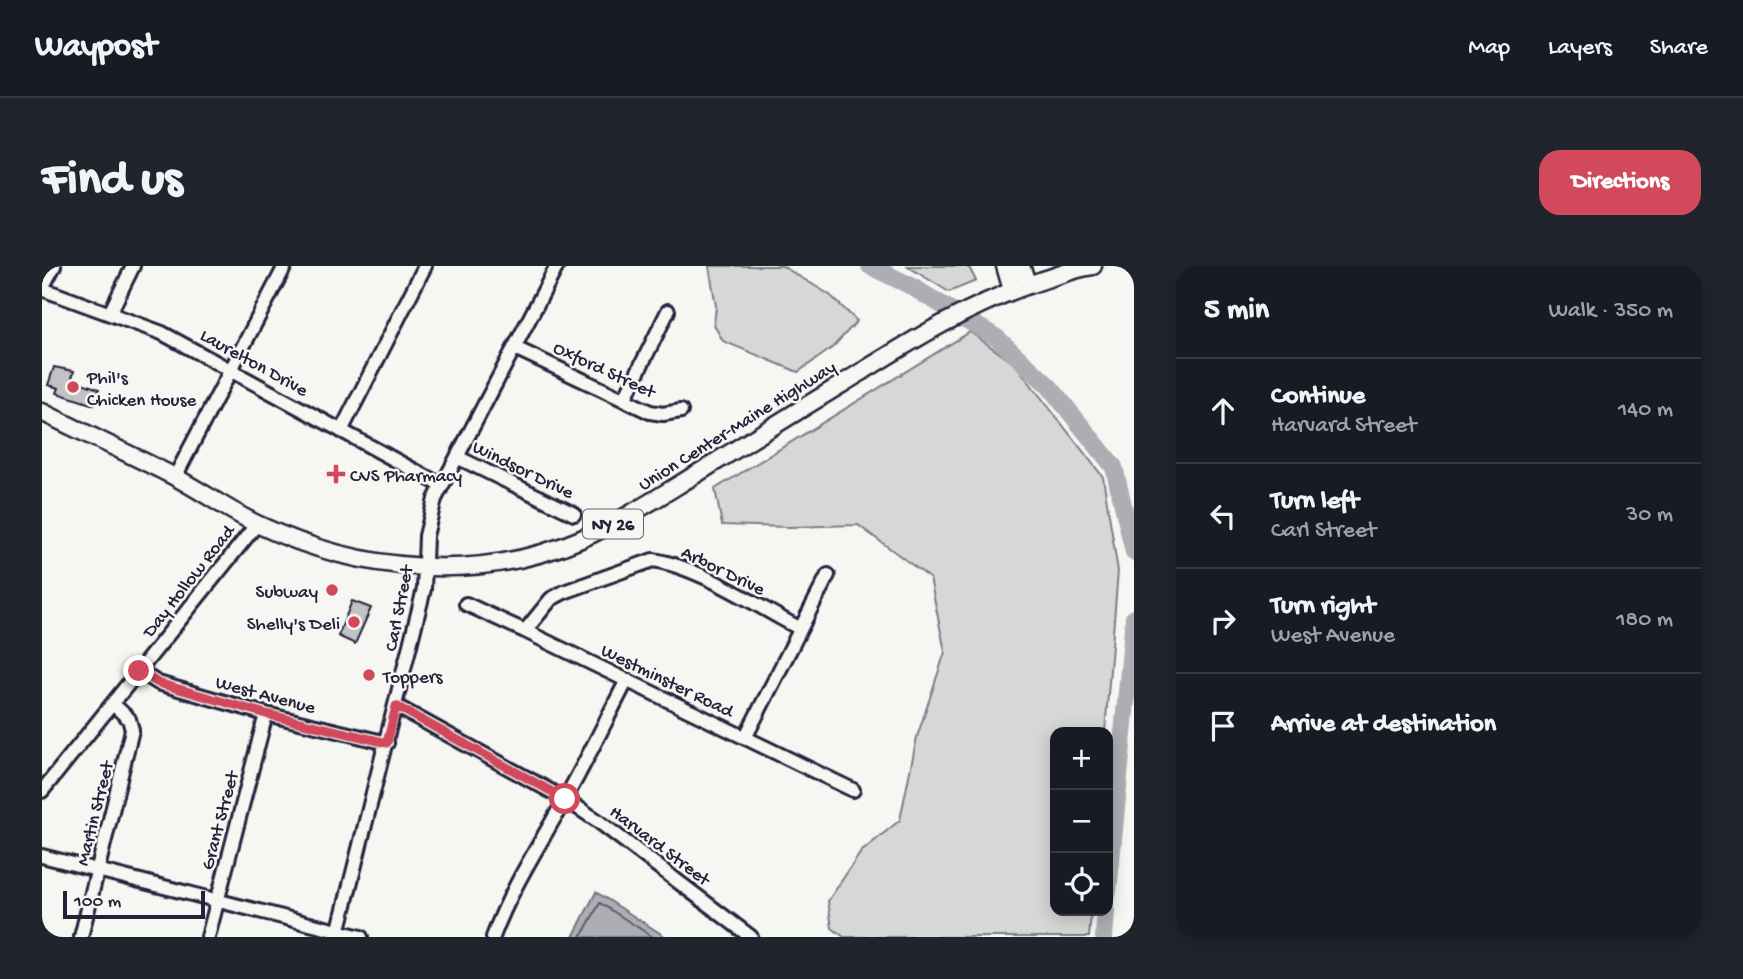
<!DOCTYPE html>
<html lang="en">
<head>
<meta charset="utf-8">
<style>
	:root { --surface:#171b24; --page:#20242c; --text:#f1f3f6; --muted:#9ea1a6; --line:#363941; --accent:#d1495b }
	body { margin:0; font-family:"Gochi Hand",sans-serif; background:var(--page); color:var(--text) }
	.controls { position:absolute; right:21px; bottom:21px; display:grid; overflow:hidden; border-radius:14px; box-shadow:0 4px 18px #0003 }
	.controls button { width:63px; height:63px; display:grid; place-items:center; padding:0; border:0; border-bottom:2px solid var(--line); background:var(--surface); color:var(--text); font:35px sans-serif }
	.scale { position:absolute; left:21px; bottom:18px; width:142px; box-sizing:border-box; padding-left:7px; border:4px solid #22223b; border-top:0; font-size:19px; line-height:24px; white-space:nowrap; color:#22223b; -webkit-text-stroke:5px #f6f6f2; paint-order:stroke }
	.stop { position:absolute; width:21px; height:21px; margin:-16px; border:5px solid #d1495b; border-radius:50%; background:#fff }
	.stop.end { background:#d1495b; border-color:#fff; box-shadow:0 2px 7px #0008 }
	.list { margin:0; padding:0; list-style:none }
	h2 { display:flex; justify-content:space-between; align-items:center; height:91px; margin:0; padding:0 28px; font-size:30px }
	h2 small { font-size:23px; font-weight:400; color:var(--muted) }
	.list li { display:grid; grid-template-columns:46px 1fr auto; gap:21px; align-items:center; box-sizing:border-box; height:105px; padding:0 28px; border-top:2px solid var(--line) }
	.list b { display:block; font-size:26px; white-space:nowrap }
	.list p { margin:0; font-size:23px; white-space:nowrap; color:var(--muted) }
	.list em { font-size:23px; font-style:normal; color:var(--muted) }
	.icon { flex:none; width:38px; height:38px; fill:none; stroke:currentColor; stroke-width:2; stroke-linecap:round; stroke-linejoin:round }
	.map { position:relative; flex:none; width:1092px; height:671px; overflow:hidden; border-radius:21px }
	header { display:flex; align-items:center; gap:42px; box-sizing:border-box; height:98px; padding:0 35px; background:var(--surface); border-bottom:2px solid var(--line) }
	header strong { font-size:33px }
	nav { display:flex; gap:38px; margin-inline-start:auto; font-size:24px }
	.intro { display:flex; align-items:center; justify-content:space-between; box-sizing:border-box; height:168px; padding:0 42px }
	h1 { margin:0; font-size:49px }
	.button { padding:18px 32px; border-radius:21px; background:var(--accent); color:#fff; font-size:24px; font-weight:700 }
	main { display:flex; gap:42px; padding:0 42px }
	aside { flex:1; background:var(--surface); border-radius:21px; box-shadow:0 4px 18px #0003 }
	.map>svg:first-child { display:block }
</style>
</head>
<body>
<header>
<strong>Waypost</strong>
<nav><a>Map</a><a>Layers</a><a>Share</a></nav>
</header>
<div class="intro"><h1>Find us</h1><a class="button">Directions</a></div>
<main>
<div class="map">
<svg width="1092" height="671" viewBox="0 0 1092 671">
	<rect width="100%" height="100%" fill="#f6f6f2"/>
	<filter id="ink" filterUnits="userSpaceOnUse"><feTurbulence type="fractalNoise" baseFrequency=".0143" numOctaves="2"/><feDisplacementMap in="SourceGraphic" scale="14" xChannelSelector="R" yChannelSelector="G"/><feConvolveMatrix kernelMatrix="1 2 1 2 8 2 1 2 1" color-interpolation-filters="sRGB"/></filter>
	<g filter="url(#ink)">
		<!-- green -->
		<path fill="#d7d7d7" stroke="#7c7c89" stroke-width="2" d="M667,0H740L788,29L815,55L790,82L756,106L681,75L672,59L674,40Z
			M865,0H923L928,3L934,15L907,26Z
			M928,66L973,98L1061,211L1076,305L1063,466H1013V645H1049L1047,671H802L790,662L786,635L819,586L858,554L875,471L903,386L888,312L816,259L747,261L680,259L673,223Z"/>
		<!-- water -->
		<path fill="#adadb3" stroke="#757583" stroke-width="2" d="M554,626L624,671H531Z"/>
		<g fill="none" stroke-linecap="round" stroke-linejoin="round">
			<!-- shore -->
			<path stroke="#5a5a6b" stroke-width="2" d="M539,671L558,637L611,671"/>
			<!-- river -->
			<path stroke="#adadb3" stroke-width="18" d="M828,0L867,19L955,72L1007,120L1072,201L1092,286
				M1066,626L1092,352
				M1062,671L1064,645"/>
		</g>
		<!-- building -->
		<path fill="#c2c2c4" stroke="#22223b" stroke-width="2" d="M12,101L32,105L30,112L32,114L57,123L52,139L15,127L17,122L6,119Z
			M310,335L329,342L313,378L296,370Z"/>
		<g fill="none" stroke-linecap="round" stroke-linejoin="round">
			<defs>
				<path id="minor" d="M0,22L12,0
					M0,23L120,67L399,219
					M68,47L91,0
					M473,82L608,146L621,148L639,145
					M582,134L626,45
					M299,165L383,0
					M415,191L532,248
					M133,211L243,0
					M424,338L483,365L811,524
					M483,365L509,333L522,326L611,294C657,301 715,340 757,362
					M97,405L116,417L224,448L345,477
					M354,440L523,533L556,555L709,671
					M703,472L786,309
					M0,525L215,258
					M0,590L319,671
					M39,671L90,464L87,453L71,438
					M166,671L224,448
					M295,671L382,323L384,270L393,233L515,0
					M451,671C469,622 498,578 523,533C545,494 564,454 585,414"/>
				<path id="major" d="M963,0L970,24
					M979,0L986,19
					M0,146C44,168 88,188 131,210C160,225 187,245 217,259C318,306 435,318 539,273C580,255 618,230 656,207C704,177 752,147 800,118C864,78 928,37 1001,14C1018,9 1034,2 1051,0"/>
			</defs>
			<!-- minor casing -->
			<use href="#minor" stroke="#22223b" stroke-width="18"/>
			<!-- major casing -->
			<use href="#major" stroke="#22223b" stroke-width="21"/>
			<!-- minor -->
			<use href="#minor" stroke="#f6f6f2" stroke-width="12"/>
			<!-- major -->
			<use href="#major" stroke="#f6f6f2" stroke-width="16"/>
		</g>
	</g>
	<g fill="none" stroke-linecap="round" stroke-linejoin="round" filter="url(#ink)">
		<!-- route -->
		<path stroke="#d1495b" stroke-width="9" d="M97,405L116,417L224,448L345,477L354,440L523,533"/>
	</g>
	<!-- markers -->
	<g fill="#d1495b" stroke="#f6f6f2" stroke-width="2.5">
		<circle cx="31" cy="121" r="7"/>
		<path d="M290.5 197.5h7v7h7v7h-7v7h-7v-7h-7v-7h7z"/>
		<circle cx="290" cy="324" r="7"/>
		<circle cx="312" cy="356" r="7"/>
		<circle cx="327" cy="409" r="7"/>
	</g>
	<g text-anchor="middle" stroke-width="5" stroke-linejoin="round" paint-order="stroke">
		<!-- shield labels -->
		<rect fill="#f6f6f2" stroke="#626272" stroke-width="2" x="541" y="243.5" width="60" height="29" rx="5"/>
		<g font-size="18" font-weight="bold" fill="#22223b">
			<text x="571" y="264">NY 26</text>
		</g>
		<!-- street labels -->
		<g font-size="19" fill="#22223b" stroke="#f6f6f2">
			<text transform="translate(213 95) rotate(29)" y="7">Laurelton Drive</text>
			<text transform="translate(563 102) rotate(25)" y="7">Oxford Street</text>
			<text transform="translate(694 158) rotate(-32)" y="7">Union Center-Maine Highway</text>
			<text transform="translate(482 202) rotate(26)" y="7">Windsor Drive</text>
			<text transform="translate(682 303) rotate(26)" y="7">Arbor Drive</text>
			<text transform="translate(145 314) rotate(-52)" y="7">Day Hollow Road</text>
			<text transform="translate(355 342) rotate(-79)" y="7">Carl Street</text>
			<text transform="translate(626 413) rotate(26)" y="7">Westminster Road</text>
			<text transform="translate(224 427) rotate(15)" y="7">West Avenue</text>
			<text transform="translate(51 547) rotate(-76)" y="7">Martin Street</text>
			<text transform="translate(176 554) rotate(-75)" y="7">Grant Street</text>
			<text transform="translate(619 578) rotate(37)" y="7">Harvard Street</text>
		</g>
		<!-- poi labels -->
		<g font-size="19" fill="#22223b" stroke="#f6f6f2" text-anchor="start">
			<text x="45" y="117">Phil's<tspan x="45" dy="22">Chicken House</tspan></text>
			<text x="308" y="215">CVS Pharmacy</text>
			<text x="276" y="331" text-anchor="end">Subway</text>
			<text x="298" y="363" text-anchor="end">Shelly's Deli</text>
			<text x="341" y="416">Toppers</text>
		</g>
	</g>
</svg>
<div class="controls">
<button>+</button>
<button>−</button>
<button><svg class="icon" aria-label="locate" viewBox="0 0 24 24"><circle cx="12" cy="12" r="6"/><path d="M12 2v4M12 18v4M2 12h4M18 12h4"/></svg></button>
</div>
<div class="scale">100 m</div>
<div class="stop" style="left:523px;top:533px"></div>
<div class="stop end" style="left:97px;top:405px"></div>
</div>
<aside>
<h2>5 min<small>Walk · 350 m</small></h2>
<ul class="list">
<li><svg class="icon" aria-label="ahead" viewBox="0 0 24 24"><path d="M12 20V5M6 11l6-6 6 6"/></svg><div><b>Continue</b><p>Harvard Street</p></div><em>140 m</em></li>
<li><svg class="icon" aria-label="left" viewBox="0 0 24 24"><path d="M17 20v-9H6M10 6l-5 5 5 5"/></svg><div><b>Turn left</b><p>Carl Street</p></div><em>30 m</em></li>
<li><svg class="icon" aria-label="right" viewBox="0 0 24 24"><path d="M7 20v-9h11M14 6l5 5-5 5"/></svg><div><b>Turn right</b><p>West Avenue</p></div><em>180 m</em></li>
<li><svg class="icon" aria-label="arrive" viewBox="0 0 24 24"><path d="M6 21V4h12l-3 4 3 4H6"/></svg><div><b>Arrive at destination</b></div></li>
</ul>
</aside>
</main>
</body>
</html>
